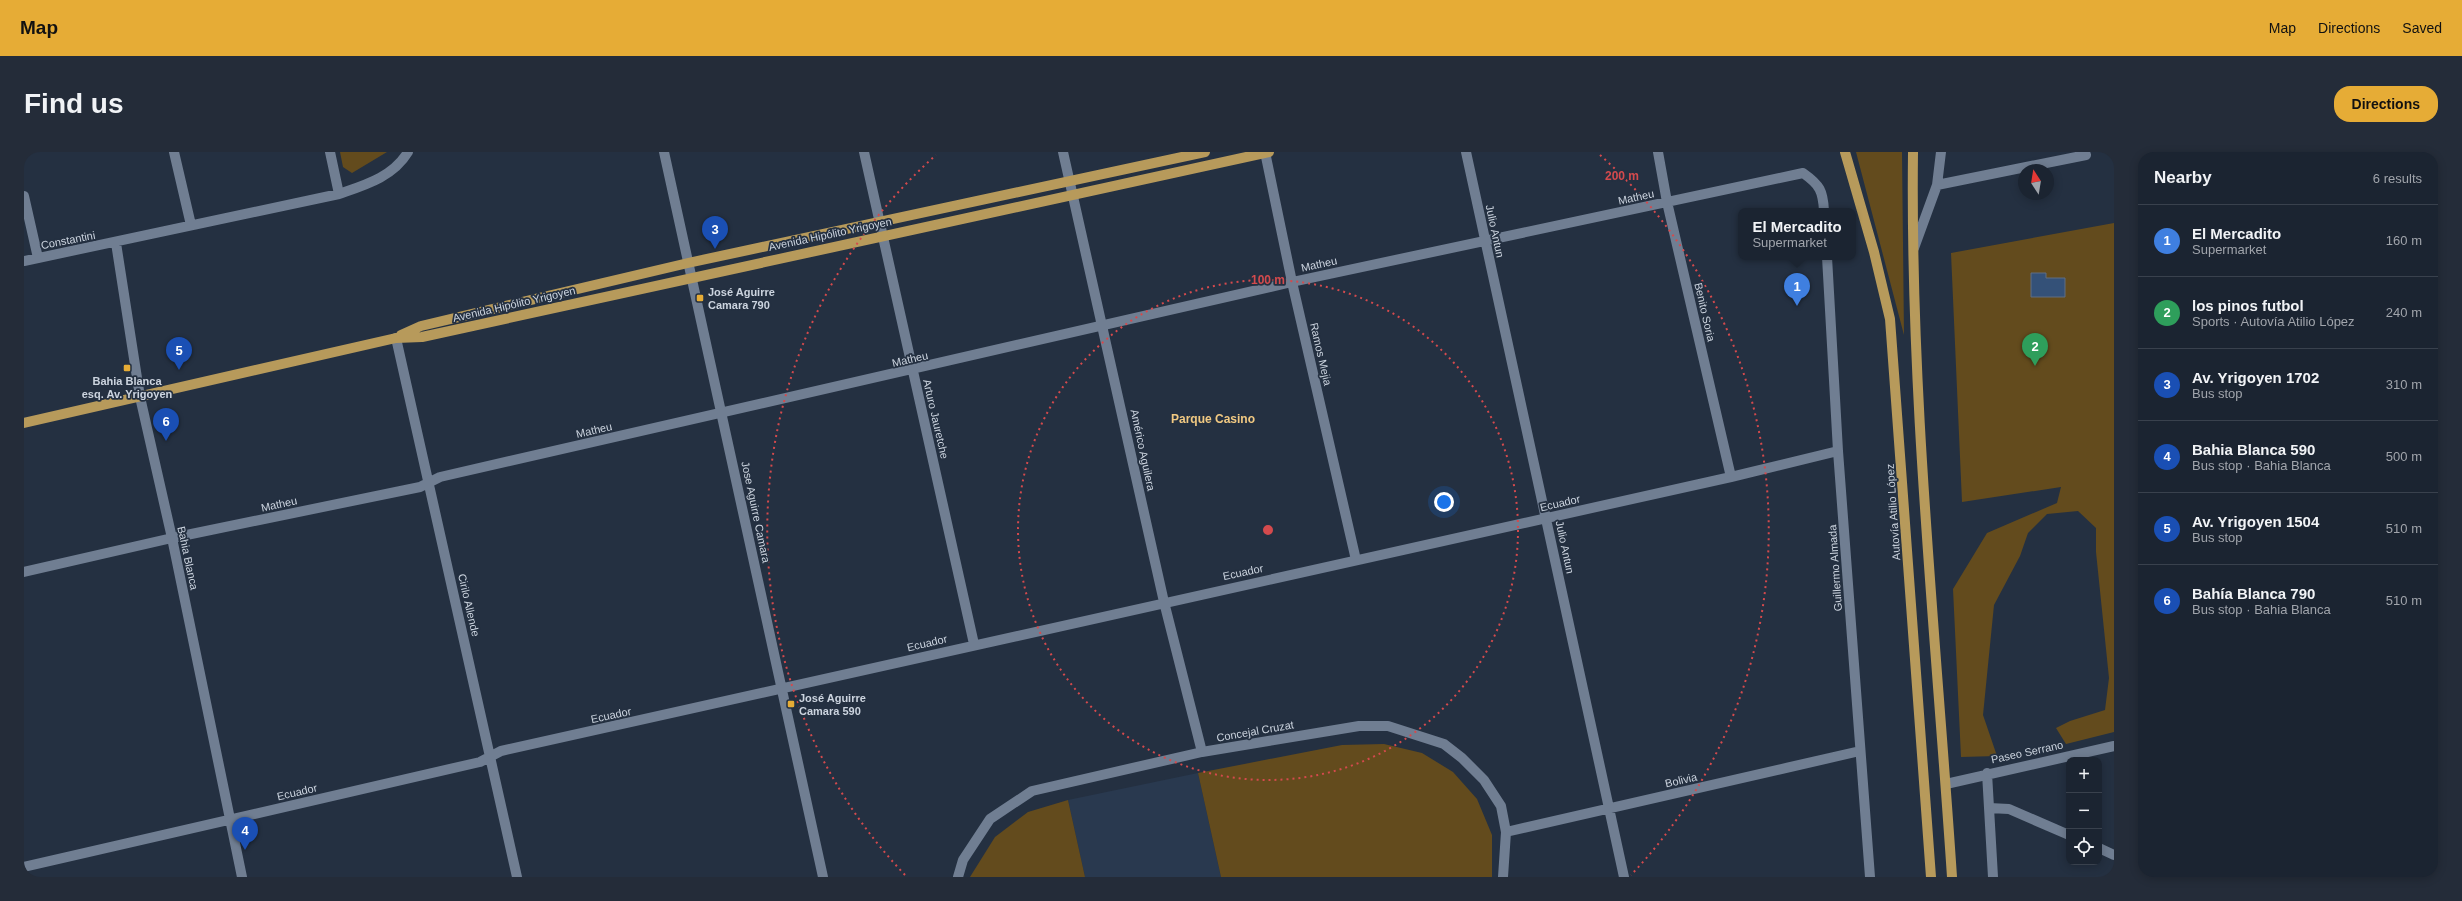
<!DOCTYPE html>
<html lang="en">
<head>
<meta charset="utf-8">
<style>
	:root { --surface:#1b2431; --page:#242c39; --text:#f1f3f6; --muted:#a0a4ab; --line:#39414d; --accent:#e6ac36 }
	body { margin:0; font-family:Helvetica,sans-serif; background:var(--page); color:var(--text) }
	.controls { position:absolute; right:12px; bottom:12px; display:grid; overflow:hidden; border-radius:8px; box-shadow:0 2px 10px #0003 }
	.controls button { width:36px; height:36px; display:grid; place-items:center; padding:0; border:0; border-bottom:1px solid var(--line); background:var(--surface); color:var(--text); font:20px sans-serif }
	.compass { position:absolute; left:1994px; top:12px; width:36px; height:36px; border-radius:50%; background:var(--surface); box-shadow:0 2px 10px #0003; rotate:348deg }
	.you { position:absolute; left:1420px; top:350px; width:14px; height:14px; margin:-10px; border:3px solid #fff; border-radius:50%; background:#1a73e8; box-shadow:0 0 0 6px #1a73e833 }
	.badge { display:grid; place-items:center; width:26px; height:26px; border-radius:50%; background:var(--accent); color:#fff; font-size:13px; font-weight:700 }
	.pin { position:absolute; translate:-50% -33px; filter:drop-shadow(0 1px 2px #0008) }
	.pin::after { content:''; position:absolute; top:21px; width:14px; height:12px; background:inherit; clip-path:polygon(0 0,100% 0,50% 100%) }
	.popup { position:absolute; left:1714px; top:56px; width:118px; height:52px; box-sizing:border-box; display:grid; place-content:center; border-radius:8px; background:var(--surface); filter:drop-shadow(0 1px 3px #0005); font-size:13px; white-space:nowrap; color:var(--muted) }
	.popup b { font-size:15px; color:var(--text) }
	.popup::after { content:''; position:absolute; left:50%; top:100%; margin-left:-8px; border:8px solid transparent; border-top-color:var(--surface) }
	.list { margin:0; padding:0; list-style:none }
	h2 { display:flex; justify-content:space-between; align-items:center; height:52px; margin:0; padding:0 16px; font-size:17px }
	h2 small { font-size:13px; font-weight:400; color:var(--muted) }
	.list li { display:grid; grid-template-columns:26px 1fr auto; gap:12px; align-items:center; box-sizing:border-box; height:72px; padding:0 16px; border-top:1px solid var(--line) }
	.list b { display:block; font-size:15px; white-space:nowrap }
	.list p { margin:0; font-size:13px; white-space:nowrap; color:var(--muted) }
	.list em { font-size:13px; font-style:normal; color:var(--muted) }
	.icon { flex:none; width:22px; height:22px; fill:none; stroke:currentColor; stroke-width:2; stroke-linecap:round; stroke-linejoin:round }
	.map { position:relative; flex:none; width:2090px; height:725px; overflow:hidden; border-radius:16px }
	header { display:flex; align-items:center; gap:24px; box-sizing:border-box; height:56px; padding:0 20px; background:var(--accent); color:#111 }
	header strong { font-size:19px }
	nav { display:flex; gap:22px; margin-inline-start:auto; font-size:14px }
	.intro { display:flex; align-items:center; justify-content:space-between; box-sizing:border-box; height:96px; padding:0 24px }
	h1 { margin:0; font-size:28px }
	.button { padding:10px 18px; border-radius:16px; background:var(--accent); color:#111; font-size:14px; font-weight:700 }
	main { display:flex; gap:24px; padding:0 24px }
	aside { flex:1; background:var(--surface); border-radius:16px; box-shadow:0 2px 10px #0003 }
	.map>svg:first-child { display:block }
</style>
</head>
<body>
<header>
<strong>Map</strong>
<nav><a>Map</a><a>Directions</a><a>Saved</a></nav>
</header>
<div class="intro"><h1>Find us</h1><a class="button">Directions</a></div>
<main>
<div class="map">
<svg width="2090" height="725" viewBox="0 0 2090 725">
	<rect width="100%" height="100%" fill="#243041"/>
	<!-- built -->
	<path fill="#29394f" d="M1174,621L1197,725H1061L1044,648Z"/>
	<!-- green -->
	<path fill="#634b1d" d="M316,0H363L328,21L319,15Z
		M1832,0H1878L1880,183Z
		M2090,71V580L2042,592L2032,576L2046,569L2081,558L2085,526L2072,400V376L2054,359L2023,362L2004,381L1996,404L1970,453L1959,563L1973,604L1937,605L1929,437L1963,381L2033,351L2037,335L1938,350L1927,101Z
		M1360,592L1398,601L1429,620L1453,647L1468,683V725H1197L1174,621L1318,593Z
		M1044,648L1061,725H946L971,685L1004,660Z"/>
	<!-- building -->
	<path fill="#345178" stroke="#616f82" d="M2007,121H2022V126H2041V145H2007Z"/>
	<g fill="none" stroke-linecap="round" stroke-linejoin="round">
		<!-- minor -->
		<path stroke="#707e92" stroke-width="10" d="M150,0L167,73
			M306,0L315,42
			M640,0L799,725
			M840,0L950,492
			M1039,0L1140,450L1178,600
			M1241,0L1268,130L1332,408
			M1442,0L1600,725
			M1634,0L1643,50L1707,325
			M1913,33L1917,0
			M0,44L14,106
			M92,91L116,245L148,386L218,725
			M1890,96L1913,33L2062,3L2061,0
			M1803,105L1814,299L1846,725
			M0,109L315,42C341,33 369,25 384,0
			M372,186L493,725
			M0,420L148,386L396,335L416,325L1268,130L1779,21C1796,33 1799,39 1800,59
			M1963,621L1969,725
			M1922,632L2090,594
			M1965,656L1985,657L2045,683
			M1482,680L1836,599
			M2075,696L2090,703
			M0,715L456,610L477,599L1707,325L1814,299
			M934,725L939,708L966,667L1008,639L1178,600L1335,574H1364L1420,592L1438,606L1460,628L1477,654L1482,680L1479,725"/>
		<!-- major -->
		<path stroke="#b79a5b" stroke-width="10" d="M1821,0L1850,100L1866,167L1907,725
			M1889,0C1886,242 1912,484 1928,725
			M377,183L397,174L664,111L1181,0
			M0,271L372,186L398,185L1245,0"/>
	</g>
	<!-- distance rings -->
	<g fill="none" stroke="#d44a4d" stroke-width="2" stroke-dasharray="2 4">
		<circle cx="1244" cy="378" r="250"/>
		<path d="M881 723A501 501 0 0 1 912 3M1576 3A501 501 0 0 1 1607 723"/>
	</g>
	<!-- markers -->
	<g fill="#e6ac36" stroke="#243041" stroke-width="1.5">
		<rect x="672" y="142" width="8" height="8" rx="2"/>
		<rect x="99" y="212" width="8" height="8" rx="2"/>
		<rect x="763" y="548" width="8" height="8" rx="2"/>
	</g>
	<g text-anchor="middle" stroke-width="3.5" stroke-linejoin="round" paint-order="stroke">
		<!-- street labels -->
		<g font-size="11" fill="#ccd4df" stroke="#243041">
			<text transform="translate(1612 45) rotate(-12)" y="4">Matheu</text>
			<text transform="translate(1471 79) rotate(78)" y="4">Julio Antun</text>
			<text transform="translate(806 82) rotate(-12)" y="4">Avenida Hipólito Yrigoyen</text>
			<text transform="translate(44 88) rotate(-11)" y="4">Constantini</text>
			<text transform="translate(1295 112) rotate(-12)" y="4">Matheu</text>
			<text transform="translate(490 152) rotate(-13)" y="4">Avenida Hipólito Yrigoyen</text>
			<text transform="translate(1681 160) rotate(77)" y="4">Benito Soria</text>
			<text transform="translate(1297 202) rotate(77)" y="4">Ramos Mejia</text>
			<text transform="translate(886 207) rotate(-13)" y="4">Matheu</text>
			<text transform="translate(912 267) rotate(77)" y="4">Arturo Jauretche</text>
			<text transform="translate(570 278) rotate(-13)" y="4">Matheu</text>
			<text transform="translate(1119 298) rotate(78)" y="4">Américo Aguilera</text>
			<text transform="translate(1536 351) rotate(-13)" y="4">Ecuador</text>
			<text transform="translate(255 352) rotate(-12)" y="4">Matheu</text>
			<text transform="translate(732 360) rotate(78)" y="4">Jose Aguirre Camara</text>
			<text transform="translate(1869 360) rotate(-94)" y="4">Autovía Atilio López</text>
			<text transform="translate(1541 395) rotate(78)" y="4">Julio Antun</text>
			<text transform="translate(164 406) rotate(78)" y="4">Bahia Blanca</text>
			<text transform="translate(1811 416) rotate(-94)" y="4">Guillermo Almada</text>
			<text transform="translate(1219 420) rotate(-12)" y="4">Ecuador</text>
			<text transform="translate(445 453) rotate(77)" y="4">Cirilo Allende</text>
			<text transform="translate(903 491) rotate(-13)" y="4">Ecuador</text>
			<text transform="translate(587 563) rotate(-12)" y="4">Ecuador</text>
			<text transform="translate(1231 579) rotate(-10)" y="4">Concejal Cruzat</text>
			<text transform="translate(2003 600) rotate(-12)" y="4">Paseo Serrano</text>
			<text transform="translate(1657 628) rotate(-13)" y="4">Bolivia</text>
			<text transform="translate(273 640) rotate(-13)" y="4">Ecuador</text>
		</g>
		<!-- poi labels -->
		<g font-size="11" font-weight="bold" fill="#ccd4df" stroke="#243041" text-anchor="start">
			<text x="684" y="144">José Aguirre<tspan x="684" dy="13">Camara 790</tspan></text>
			<text x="103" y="233" text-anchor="middle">Bahia Blanca<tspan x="103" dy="13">esq. Av. Yrigoyen</tspan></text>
			<text x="775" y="550">José Aguirre<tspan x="775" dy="13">Camara 590</tspan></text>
		</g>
		<!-- neighbourhood labels -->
		<g font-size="12" font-weight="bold" fill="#f1c982" stroke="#243041">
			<text x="1189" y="271">Parque Casino</text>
		</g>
	</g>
	<circle cx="1244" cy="378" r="6" fill="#d44a4d" stroke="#243041" stroke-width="2"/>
	<g font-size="12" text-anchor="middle" font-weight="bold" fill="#d44a4d" stroke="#243041" stroke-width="3.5" stroke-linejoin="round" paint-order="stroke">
		<text x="1598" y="28">200 m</text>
		<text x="1244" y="132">100 m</text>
	</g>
</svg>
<div class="controls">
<button>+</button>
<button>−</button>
<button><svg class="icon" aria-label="locate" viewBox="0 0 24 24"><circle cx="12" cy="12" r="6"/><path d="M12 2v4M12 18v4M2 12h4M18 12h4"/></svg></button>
</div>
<svg class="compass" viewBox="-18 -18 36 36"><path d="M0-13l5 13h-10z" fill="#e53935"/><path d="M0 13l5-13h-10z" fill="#a0a4ab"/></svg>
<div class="you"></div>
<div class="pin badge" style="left:1773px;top:154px;background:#3f7fe0">1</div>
<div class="popup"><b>El Mercadito</b>Supermarket</div>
<div class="pin badge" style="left:2011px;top:214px;background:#2e9e5b">2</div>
<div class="pin badge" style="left:691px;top:97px;background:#1a4fb4">3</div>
<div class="pin badge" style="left:221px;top:698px;background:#1a4fb4">4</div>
<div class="pin badge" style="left:155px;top:218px;background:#1a4fb4">5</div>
<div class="pin badge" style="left:142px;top:289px;background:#1a4fb4">6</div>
</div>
<aside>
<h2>Nearby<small>6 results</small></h2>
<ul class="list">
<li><span class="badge" style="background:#3f7fe0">1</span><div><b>El Mercadito</b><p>Supermarket</p></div><em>160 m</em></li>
<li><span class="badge" style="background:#2e9e5b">2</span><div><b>los pinos futbol</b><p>Sports · Autovía Atilio López</p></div><em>240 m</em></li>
<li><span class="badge" style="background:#1a4fb4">3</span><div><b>Av. Yrigoyen 1702</b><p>Bus stop</p></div><em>310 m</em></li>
<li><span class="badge" style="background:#1a4fb4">4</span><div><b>Bahia Blanca 590</b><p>Bus stop · Bahia Blanca</p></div><em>500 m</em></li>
<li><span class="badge" style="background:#1a4fb4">5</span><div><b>Av. Yrigoyen 1504</b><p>Bus stop</p></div><em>510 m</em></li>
<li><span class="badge" style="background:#1a4fb4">6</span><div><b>Bahía Blanca 790</b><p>Bus stop · Bahia Blanca</p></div><em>510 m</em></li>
</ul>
</aside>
</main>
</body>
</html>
